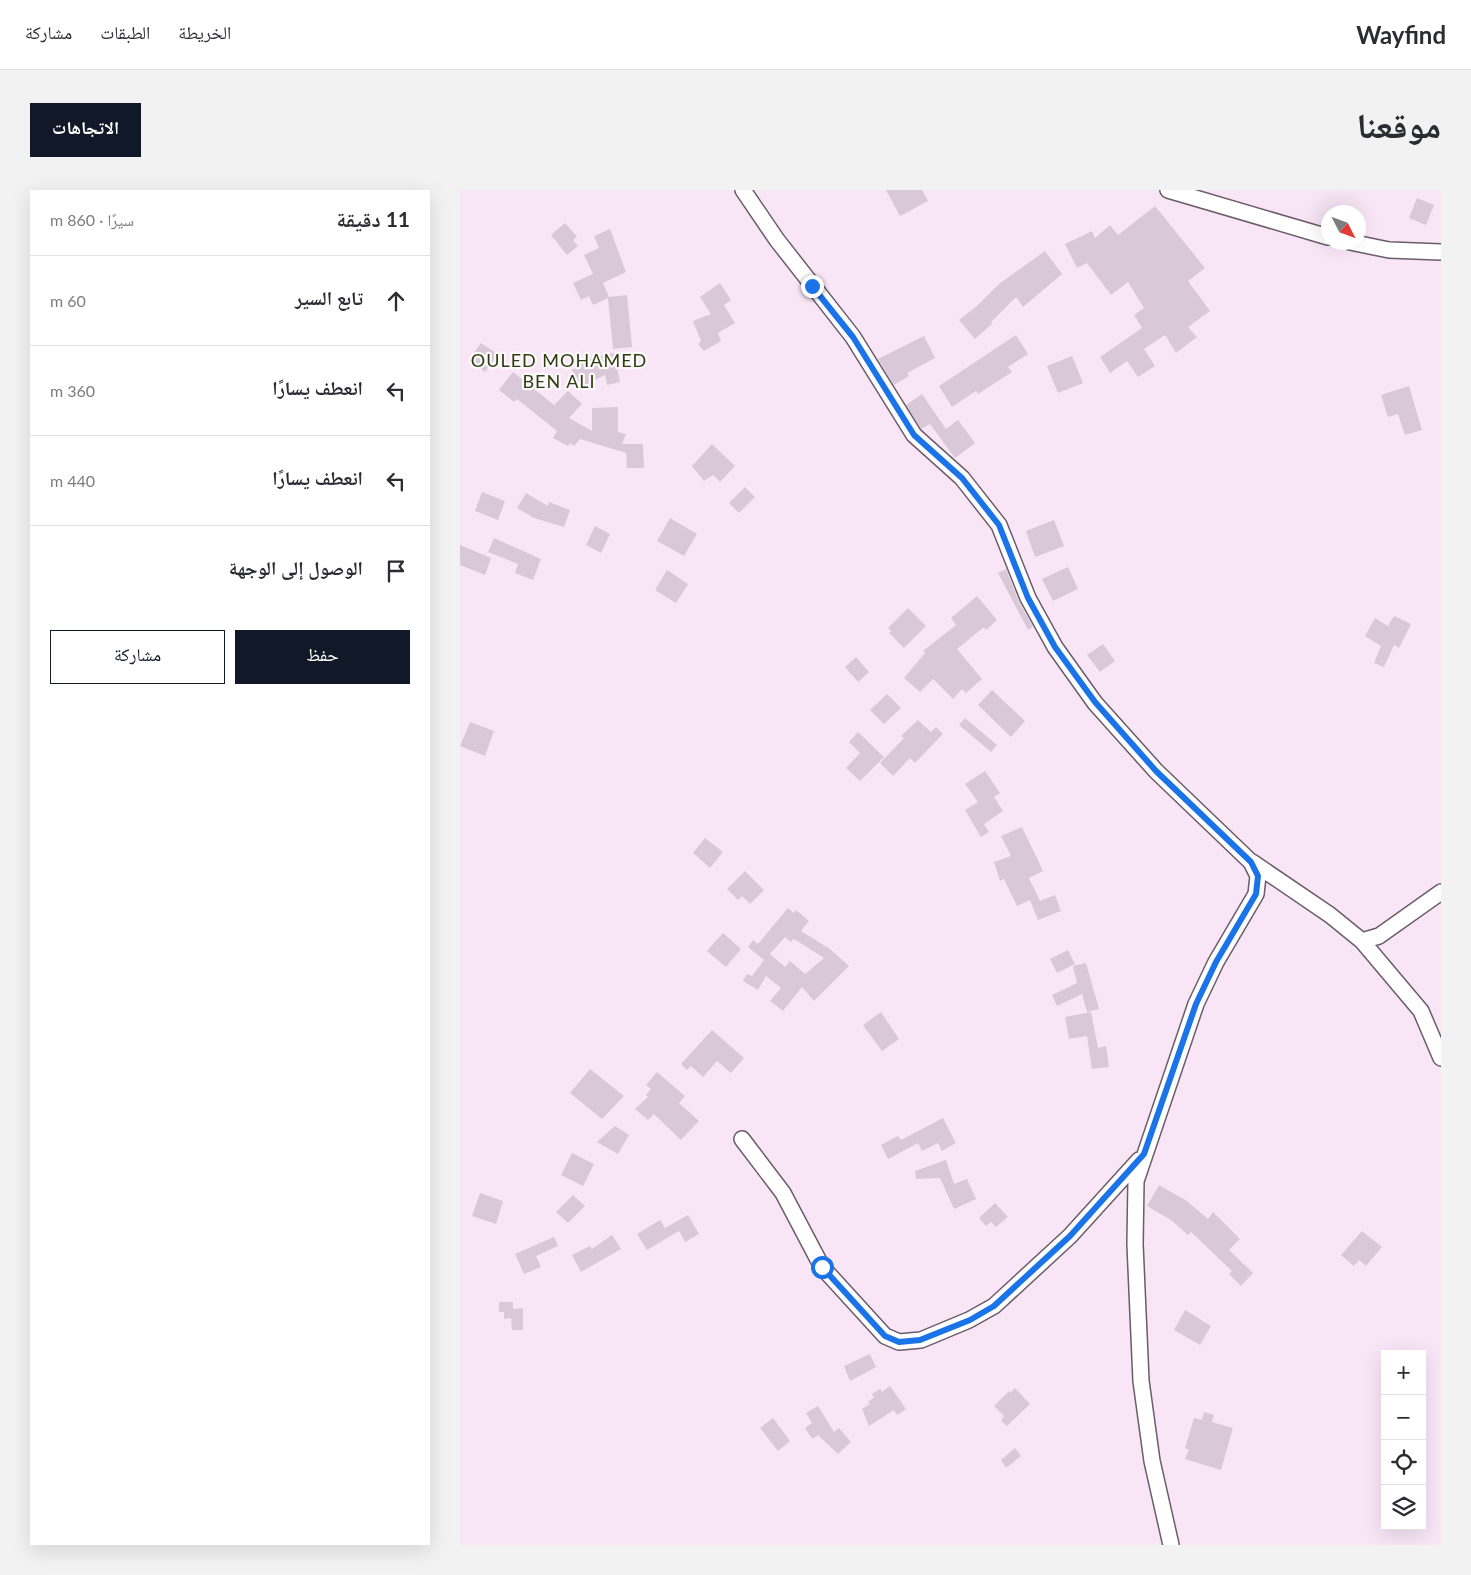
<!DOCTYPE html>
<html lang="ar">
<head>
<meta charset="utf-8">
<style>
	:root { --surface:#fff; --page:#f2f2f3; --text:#2b2b33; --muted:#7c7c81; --line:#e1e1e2; --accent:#111827 }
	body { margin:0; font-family:Lato,"Noto Naskh Arabic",sans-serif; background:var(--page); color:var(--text); direction:rtl }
	.controls { position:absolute; right:15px; bottom:15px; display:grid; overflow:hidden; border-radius:0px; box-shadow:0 5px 20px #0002 }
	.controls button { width:45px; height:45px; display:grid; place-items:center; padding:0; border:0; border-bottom:1px solid var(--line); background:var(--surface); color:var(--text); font:25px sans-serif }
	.compass { position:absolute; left:861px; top:15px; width:45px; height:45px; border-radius:50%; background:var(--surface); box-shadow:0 5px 20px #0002; rotate:132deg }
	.stop { position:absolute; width:15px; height:15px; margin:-11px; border:4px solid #1a73e8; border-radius:50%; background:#fff }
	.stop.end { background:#1a73e8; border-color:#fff; box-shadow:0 1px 5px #0008 }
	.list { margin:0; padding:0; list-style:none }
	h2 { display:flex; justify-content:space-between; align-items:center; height:65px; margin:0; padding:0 20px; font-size:21px }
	h2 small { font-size:16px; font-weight:400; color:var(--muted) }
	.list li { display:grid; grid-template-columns:32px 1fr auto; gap:15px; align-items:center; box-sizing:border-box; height:90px; padding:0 20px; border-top:1px solid var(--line) }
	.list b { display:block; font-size:19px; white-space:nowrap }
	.list em { font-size:16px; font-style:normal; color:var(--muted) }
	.actions { display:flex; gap:10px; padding:15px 20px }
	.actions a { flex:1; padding:11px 0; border:1px solid var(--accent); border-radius:0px; text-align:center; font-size:18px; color:var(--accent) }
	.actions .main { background:var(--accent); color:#fff }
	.icon { flex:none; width:28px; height:28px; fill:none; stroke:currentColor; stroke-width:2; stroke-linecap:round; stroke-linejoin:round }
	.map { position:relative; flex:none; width:981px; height:1355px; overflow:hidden; direction:ltr; border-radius:0px }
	header { display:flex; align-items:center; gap:30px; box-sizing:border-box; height:70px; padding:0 25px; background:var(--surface); border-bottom:1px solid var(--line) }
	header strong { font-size:24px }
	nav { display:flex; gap:28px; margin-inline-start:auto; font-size:18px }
	.intro { display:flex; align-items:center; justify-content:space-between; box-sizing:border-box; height:120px; padding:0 30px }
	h1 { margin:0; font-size:35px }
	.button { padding:12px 22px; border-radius:0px; background:var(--accent); color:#fff; font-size:18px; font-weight:700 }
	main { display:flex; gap:30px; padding:0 30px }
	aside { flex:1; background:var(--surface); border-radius:0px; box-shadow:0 5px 20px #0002 }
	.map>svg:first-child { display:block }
</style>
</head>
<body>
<header>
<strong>Wayfind</strong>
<nav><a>الخريطة</a><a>الطبقات</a><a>مشاركة</a></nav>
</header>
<div class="intro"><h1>موقعنا</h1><a class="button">الاتجاهات</a></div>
<main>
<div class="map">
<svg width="981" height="1355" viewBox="0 0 981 1355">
	<rect width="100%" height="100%" fill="#f8e6f6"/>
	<!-- building -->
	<path fill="#d9c9d8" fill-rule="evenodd" d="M426,0H462L468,11L440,26Z
		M957,8L974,15L966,35L949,28Z
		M695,16L745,78L728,91L750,121L728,137L737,147L716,163L705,145L684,159L695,176L678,187L667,171L650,183L640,167L682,138L674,125L684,118L668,92L651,105L627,73L617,78L605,54L632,41L635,48L650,35L658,45Z
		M105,33L117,47L113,50L118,56L107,65L91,45Z
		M150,39L166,82L143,93L149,107L167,105L172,157L153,159L148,108L133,115L129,106L121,110L113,93L133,84L124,65L139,58L134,46Z
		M585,61L602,84L563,117L556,107L531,132L532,134L515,149L499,130L517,116L539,94Z
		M260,93L271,110L264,115L275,133L258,143L261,151L244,161L238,154L241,151L233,131L251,124L240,107Z
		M556,145L568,164L548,177L552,182L518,204L516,201L492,217L479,196Z
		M464,146L475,168L447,183L449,186L434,195L418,169Z
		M21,153L38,164L25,182L9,170Z
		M154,163L160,192L147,195L145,185L121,197L112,180L131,168Z
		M612,166L623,193L598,203L587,176Z
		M53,182L94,215L108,201L122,214L109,228L132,241V218L158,217V242L166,244L162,254H183L184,278H167L166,263L120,249L114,256L110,253L108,256L93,248L97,241L57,209L54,212L39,200Z
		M949,196L962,240L945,245L938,224L928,227L921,205Z
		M462,204L486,239L498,230L515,253L495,268L470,234L461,239L446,215Z
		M252,254L275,276L260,292L253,285L244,291L232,276Z
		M285,297L295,307L279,323L269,313Z
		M22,302L45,311L38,330L15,321Z
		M66,303L88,316L89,312L110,320L104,337L74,328L57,318Z
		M210,328L237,344L224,366L197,351Z
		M594,330L604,356L575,367L566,341Z
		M135,336L150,344L141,363L126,355Z
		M34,348L81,369L73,390L55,383L58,374L28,362Z
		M0,355L31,368L25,385L0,375Z
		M608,377L618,399L593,411L582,389Z
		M546,379L559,412L573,437L568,440L538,383Z
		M207,380L228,394L216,413L195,400Z
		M517,406L537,430L526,440L524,437L497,459L522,489L506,503L502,499L493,509L473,489L460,502L444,488L465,463L463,461L496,435L491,428Z
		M448,418L466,436L444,458L429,443L431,441L428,438Z
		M934,426L951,434L939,458L934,455L924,477L914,473L921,456L905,446L915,428L928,436Z
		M643,454L655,471L640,482L627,465Z
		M396,467L409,482L398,492L385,477Z
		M532,500L565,531L551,547L518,515Z
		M427,504L441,518L424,534L410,520Z
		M505,528L537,555L531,562L499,535Z
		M458,530L471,542L476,537L483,544L455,573L450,568L433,586L420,573L444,548L441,546Z
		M10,532L34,541L25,566L0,556Z
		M398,542L424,567L400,591L386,578L400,563L389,552Z
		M525,581L540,603L534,607L543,621L524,634L529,642L521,647L505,620L518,612L505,594Z
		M562,637L583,681L569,688L580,711L595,705L601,721L578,730L570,710L557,716L544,689L540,691L534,672L551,666L541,646Z
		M245,648L263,662L250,678L233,663Z
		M285,681L304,700L290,714L282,706L278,710L267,699Z
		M328,718L334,723L336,720L349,731L341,741L370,759L389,776L354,811L342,797L323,821L310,811L321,798L306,786L298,800L283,791L287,784L292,786L304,770L288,757L293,750L298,754ZM325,747L331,752L334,749L364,768L345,784L330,771L325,777L310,764Z
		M263,743L281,759L266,777L247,761Z
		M608,760L615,774L597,783L590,769Z
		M626,773L639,819L627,822L622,804L597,816L592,805L617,793L613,776Z
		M421,822L439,849L422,861L403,835Z
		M631,822L638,858L646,856L649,877L632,879L627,846L609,849L605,827Z
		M252,840L284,868L271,883L257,871L243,887L231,876L227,880L221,874Z
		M130,879L164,906L142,929L110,903Z
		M197,882L225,906L219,913L239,931L221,950L194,924L188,930L175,919L188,907L186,905L191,899L186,895Z
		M483,928L496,953L482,961L478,953L462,961L458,953L428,969L421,955L438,946L441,950Z
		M155,936L169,945L158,964L137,952Z
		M112,963L134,974L123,996L101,985Z
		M486,970L494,994L507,989L516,1009L494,1019L480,988L456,989L455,981Z
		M699,995L727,1011L748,1029L753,1022L780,1049L769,1060L793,1083L781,1096L769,1084L772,1081L731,1042L728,1045L711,1030L687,1016Z
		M20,1003L43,1011L36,1034L12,1026Z
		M113,1005L125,1016L108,1033L96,1022Z
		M535,1013L548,1027L536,1037L531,1032L526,1036L519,1028Z
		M228,1025L239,1044L225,1052L219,1041L187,1060L177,1044L200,1030L205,1038Z
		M902,1041L922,1057L906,1076L899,1070L894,1076L881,1065Z
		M152,1045L161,1059L121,1082L112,1065L130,1056L132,1059Z
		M94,1047L98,1056L76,1066L81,1077L64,1084L55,1064Z
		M39,1112H53V1119L63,1118V1140H52L51,1128L44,1129V1122H39Z
		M725,1120L751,1136L740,1155L714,1140Z
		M410,1164L416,1177L390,1191L384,1176Z
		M430,1196L446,1219L437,1225L434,1220L409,1236L402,1219L410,1214L408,1212L414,1207L412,1204L420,1199L422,1202Z
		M555,1198L570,1214L547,1236L541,1231L544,1226L534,1216L549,1201L550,1203Z
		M358,1216L374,1242L379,1238L391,1252L378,1264L358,1245L352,1249L345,1238L352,1233L346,1223Z
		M744,1222L754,1225L752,1232L773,1238L761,1280L725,1269L729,1260L725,1258L734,1228L742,1230Z
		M313,1228L330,1251L318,1261L300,1238Z
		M555,1258L561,1266L546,1278L541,1270Z"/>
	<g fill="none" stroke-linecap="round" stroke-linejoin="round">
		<defs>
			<path id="minor" d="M283,0L317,50L393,147L454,245L502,288L539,335L568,408L595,457L635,513L696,581L791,672L798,686L796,704L756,772L736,814L676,991L675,1054L681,1191L692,1271L711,1355
				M708,0L868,47
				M890,52L929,60L981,62
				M792,672L870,725L902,751L961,821L981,868
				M902,751L919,746L981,702
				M282,949L323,1003L362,1077L425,1146L439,1152L461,1150L509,1130L534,1116L610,1046L679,970"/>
		</defs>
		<!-- minor casing -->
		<use href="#minor" stroke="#6b5c6a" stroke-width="18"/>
		<!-- minor -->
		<use href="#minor" stroke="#fff" stroke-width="15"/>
	</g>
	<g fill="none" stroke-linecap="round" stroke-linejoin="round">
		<!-- route -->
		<path stroke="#1a73e8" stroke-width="6" d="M352,96L393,147L454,245L502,288L539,335L568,408L595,457L635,512L696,581L791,672L798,686L796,704L756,772L736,814L684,964L610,1046L534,1116L510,1130L460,1150L439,1152L425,1146L362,1077"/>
	</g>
	<g text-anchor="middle" stroke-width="4.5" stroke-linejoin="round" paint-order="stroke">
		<!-- quarter labels -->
		<g font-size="18" letter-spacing="1" fill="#2a400c" stroke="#fef7fe">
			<text x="99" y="177">OULED MOHAMED<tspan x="99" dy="21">BEN ALI</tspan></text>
		</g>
	</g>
</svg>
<div class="controls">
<button>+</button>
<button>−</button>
<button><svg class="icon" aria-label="locate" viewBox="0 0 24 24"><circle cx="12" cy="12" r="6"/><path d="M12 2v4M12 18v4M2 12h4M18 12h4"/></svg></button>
<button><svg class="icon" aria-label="layers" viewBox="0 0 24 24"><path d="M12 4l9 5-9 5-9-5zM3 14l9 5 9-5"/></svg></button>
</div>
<svg class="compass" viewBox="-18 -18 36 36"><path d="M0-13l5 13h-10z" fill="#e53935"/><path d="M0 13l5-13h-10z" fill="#7c7c81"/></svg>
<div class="stop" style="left:362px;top:1077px"></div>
<div class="stop end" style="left:352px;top:96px"></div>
</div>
<aside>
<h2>11 دقيقة<small>سيرًا · 860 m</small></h2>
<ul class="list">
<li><svg class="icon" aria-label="ahead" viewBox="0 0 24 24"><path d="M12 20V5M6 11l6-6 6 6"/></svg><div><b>تابع السير</b></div><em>60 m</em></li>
<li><svg class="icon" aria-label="left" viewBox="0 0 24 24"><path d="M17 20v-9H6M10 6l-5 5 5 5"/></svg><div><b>انعطف يسارًا</b></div><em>360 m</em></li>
<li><svg class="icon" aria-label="left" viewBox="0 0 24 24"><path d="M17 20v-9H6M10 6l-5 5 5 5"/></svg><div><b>انعطف يسارًا</b></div><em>440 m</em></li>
<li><svg class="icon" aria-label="arrive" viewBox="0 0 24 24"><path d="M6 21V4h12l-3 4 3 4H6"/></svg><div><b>الوصول إلى الوجهة</b></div></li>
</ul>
<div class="actions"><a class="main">حفظ</a><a>مشاركة</a></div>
</aside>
</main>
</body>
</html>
